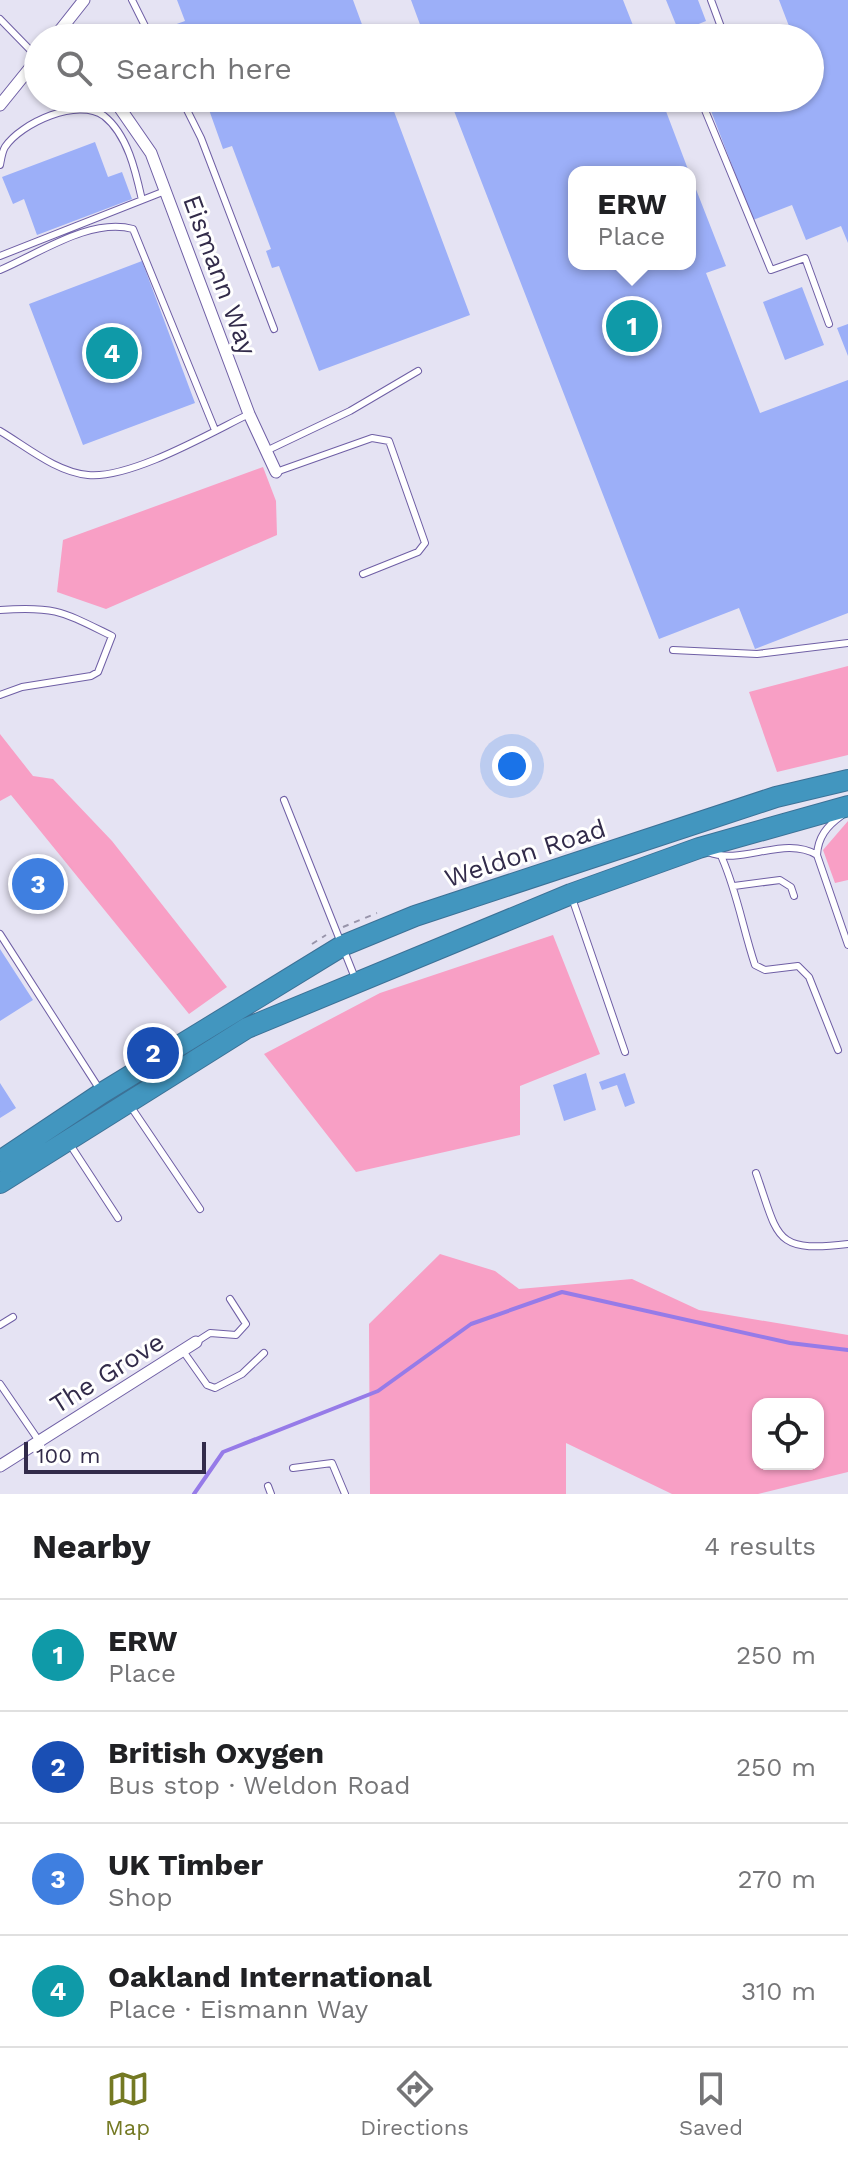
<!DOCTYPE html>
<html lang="en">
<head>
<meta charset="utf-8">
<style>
	:root { --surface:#fff; --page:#f6f6f6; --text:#202124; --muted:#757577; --line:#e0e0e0; --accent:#747923 }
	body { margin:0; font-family:"Work Sans",sans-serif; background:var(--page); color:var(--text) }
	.controls { position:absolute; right:24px; bottom:24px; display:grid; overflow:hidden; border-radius:16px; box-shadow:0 2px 6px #0004 }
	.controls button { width:72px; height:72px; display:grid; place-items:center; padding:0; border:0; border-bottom:2px solid var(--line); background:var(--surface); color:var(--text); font:40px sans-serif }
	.scale { position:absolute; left:24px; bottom:20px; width:182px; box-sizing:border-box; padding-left:8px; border:4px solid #322b4a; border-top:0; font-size:22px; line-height:28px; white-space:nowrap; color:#322b4a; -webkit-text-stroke:6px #fff; paint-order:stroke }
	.you { position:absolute; left:512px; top:766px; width:28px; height:28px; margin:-20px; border:6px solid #fff; border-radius:50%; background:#1a73e8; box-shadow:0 0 0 12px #1a73e833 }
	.badge { display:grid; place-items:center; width:52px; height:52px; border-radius:50%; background:var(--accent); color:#fff; font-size:26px; font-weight:700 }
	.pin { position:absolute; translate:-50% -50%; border:4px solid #fff; box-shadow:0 2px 8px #0006 }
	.popup { position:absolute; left:568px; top:166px; width:128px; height:104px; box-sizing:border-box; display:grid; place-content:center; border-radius:16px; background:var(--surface); filter:drop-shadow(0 2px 6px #0005); font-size:26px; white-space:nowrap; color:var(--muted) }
	.popup b { font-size:30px; color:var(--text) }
	.popup::after { content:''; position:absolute; left:50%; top:100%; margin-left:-16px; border:16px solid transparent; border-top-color:var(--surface) }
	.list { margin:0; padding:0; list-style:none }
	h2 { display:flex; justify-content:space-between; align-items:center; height:104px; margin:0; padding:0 32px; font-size:34px }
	h2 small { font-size:26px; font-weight:400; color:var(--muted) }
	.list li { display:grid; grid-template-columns:52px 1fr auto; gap:24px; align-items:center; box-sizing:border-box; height:112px; padding:0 32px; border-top:2px solid var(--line) }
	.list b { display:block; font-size:30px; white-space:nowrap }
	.list p { margin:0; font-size:26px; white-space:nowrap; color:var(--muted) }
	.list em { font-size:26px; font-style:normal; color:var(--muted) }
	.icon { flex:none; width:44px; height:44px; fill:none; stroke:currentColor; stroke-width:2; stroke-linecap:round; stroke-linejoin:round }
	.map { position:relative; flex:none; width:848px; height:1494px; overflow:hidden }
	.search { position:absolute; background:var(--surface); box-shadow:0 2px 6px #0004; left:24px; right:24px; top:24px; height:88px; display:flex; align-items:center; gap:20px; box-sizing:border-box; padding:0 28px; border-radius:44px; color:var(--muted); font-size:30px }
	.sheet { height:552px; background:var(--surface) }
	nav { display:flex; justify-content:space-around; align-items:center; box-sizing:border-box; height:112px; border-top:2px solid var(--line); background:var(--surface); font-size:22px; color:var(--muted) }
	nav a { display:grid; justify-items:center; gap:4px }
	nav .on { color:var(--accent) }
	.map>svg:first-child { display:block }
</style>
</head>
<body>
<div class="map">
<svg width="848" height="1494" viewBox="0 0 848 1494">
	<rect width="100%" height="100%" fill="#e5e3f3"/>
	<!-- green -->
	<path fill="#f89fc5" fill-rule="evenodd" d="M263,467L276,501L277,535L106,609L57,592L63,540Z
		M848,666V755L777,772L749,692Z
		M0,734L33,776L53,779L112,841L227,987L189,1014L11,795L0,801Z
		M848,821V880L835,883L823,850Z
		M553,935L600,1054L520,1086V1135L356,1172L264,1054L380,993Z
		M440,1254L495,1271L519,1289L632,1279L699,1310L848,1335V1472L758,1494H672L566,1443V1494H370L369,1324ZM758,1404H818V1464H758Z"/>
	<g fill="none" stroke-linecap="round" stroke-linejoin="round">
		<!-- stream -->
		<path stroke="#967be8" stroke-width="4" d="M194,1494L223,1452L378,1391L471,1324L562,1292L790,1343L848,1350"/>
	</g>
	<!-- building -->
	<path fill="#9caff8" d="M177,0H353L367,38H162L160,30L185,21Z
		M411,0H623L638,38H425Z
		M666,0H698L706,21L679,32Z
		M779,0H848V243L841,226L806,240L792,205L753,220L706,98H810V38H784L792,34Z
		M766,24L771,38H730Z
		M215,98H389L470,315L319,371L279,266L272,268L266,251L271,249L232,146L223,149L208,107L218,104Z
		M449,98H661L689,172H574V264H690V174L726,266L706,273L760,413L848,380V613L755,649L739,608L659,639Z
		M95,142L108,177L122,172L132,199L37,235L24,199L13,204L2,177Z
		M142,261L195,403L83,445L29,304Z
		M802,287L824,345L785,360L763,302Z
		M848,324V356L837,328Z
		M0,949L33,1000L0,1021Z
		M586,1073L596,1110L564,1121L553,1085Z
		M625,1073L635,1103L625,1107L617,1085L602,1090L599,1082Z
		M0,1083L16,1108L0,1118Z"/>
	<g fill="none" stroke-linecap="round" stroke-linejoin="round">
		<defs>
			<path id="lane" d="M132,0L151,38
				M0,19L38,58
				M697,38L721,27L711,0
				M181,98L201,138L274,329
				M700,98L771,270L805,258L829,324
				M0,165C1,160 2,152 5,147C21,123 78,97 104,116C128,135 136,173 142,200
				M0,256L165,191
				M0,270C38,254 91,217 133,229L215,430
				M0,431C27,447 56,472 88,475C131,479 210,433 249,414
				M266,451L350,411L418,371
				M276,472L372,438L389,441L425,543L418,552L363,574
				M0,610C56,606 63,612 112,636L98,672L91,676L22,687L0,695
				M673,650L757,654L848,643
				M284,800L355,978
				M841,816C827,826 818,837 817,855L848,945
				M708,852C742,866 784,835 817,855
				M722,858C737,892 743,929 755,965L765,970L798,966L809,977L838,1050
				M734,886L780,880L791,887L794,896
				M572,898L625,1052
				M0,934L100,1090
				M129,1104L200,1209
				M69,1143L118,1218
				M756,1173C779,1238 773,1253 848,1244
				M0,1325L13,1317
				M196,1342L210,1333L236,1335L246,1324L230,1299
				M183,1351L207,1385L215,1388L242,1374L264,1353
				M0,1384L39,1441
				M293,1468L332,1463L345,1494
				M268,1486L271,1494"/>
			<path id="street" d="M54,38L84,0
				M113,98L151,153L249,414L276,472
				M0,105L38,58
				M0,1466L196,1342"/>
			<path id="highway" d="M0,1161L102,1093L342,946L415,916L776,797L848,780
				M0,1183L247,1028L571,894L699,848L848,806"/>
		</defs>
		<!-- lane casing -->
		<use href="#lane" stroke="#6f5fa5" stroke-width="8"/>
		<!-- street casing -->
		<use href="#street" stroke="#6f5fa5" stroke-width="13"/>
		<!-- highway casing -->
		<use href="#highway" stroke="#3c7196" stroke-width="22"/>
		<!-- path -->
		<path stroke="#9894aa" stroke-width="2" stroke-dasharray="6 6" stroke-linecap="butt" d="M343,927L377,913
			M312,944L326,935"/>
		<!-- lane -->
		<use href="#lane" stroke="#fff" stroke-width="6"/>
		<!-- street -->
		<use href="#street" stroke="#fff" stroke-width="11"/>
		<!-- highway -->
		<use href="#highway" stroke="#4296bf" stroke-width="20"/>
	</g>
	<g text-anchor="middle" stroke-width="6" stroke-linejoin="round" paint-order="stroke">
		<!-- street labels -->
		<g font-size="26" fill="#322b4a" stroke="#fff">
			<text transform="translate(220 275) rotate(70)" y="9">Eismann Way</text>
			<text transform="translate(525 853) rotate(-18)" y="9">Weldon Road</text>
			<text transform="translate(107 1373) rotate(-32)" y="9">The Grove</text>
		</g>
	</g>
</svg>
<div class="controls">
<button><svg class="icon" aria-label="locate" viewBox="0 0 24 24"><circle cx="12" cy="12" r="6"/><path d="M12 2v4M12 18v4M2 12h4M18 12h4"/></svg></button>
</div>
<div class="scale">100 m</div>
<div class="you"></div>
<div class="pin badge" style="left:632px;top:326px;background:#0f9aa8">1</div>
<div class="popup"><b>ERW</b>Place</div>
<div class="pin badge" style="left:153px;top:1053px;background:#1a4fb4">2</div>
<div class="pin badge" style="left:38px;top:884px;background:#3f7fe0">3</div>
<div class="pin badge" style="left:112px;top:353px;background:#0f9aa8">4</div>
<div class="search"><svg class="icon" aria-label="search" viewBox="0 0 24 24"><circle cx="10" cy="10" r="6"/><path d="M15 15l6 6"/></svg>Search here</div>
</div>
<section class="sheet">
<h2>Nearby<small>4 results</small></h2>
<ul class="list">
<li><span class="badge" style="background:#0f9aa8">1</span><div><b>ERW</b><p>Place</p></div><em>250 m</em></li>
<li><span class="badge" style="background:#1a4fb4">2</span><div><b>British Oxygen</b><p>Bus stop · Weldon Road</p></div><em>250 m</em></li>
<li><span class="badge" style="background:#3f7fe0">3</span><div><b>UK Timber</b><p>Shop</p></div><em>270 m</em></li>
<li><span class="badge" style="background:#0f9aa8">4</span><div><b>Oakland International</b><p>Place · Eismann Way</p></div><em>310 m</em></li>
</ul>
</section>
<nav>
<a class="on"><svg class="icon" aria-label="map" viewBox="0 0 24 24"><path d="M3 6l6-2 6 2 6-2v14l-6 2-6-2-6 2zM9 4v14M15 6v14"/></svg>Map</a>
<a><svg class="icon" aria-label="directions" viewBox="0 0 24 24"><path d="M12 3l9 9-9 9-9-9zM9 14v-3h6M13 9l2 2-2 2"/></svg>Directions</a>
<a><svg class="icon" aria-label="saved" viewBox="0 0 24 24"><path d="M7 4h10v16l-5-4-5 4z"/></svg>Saved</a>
</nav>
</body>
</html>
